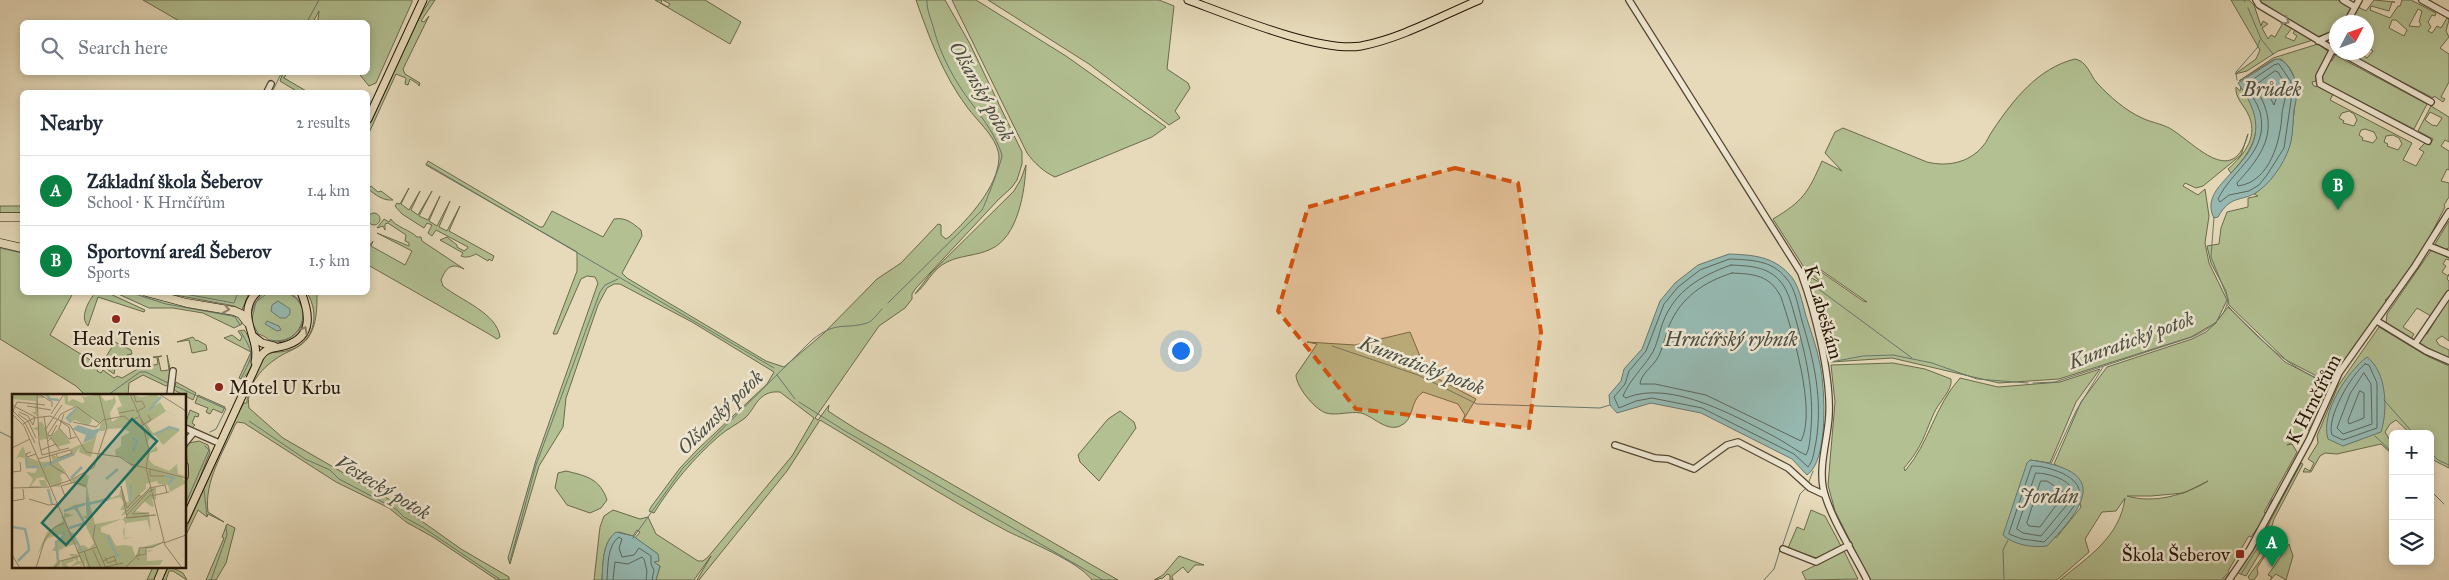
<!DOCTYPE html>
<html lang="en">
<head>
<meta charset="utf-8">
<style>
	:root { --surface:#fff; --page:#f2f2f3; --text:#1f2937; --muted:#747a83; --line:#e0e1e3; --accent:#0b8043 }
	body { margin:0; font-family:"IM FELL Great Primer",serif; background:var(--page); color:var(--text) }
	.controls { position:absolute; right:15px; bottom:15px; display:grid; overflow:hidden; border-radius:8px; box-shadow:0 2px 8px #0003 }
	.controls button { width:45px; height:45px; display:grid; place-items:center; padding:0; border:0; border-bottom:1px solid var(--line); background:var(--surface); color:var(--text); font:25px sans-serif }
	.compass { position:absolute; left:2329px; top:15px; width:45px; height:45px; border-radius:50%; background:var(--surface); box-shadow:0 2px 8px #0003; rotate:49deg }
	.you { position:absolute; left:1180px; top:350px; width:18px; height:18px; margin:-12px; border:4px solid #fff; border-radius:50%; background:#1a73e8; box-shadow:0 0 0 8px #1a73e833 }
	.badge { display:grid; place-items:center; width:32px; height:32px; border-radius:50%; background:var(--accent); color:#fff; font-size:16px; font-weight:700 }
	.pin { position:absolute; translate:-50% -41px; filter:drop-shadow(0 1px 2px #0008) }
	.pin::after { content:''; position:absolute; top:26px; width:18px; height:15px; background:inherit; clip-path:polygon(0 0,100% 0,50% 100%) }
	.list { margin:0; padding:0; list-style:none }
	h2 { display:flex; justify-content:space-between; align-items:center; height:65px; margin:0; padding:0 20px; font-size:21px }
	h2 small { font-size:16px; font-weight:400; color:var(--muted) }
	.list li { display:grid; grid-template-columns:32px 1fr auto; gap:15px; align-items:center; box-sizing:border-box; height:70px; padding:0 20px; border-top:1px solid var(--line) }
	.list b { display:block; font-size:19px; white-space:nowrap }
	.list p { margin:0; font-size:16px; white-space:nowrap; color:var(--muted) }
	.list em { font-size:16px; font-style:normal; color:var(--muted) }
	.icon { flex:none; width:28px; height:28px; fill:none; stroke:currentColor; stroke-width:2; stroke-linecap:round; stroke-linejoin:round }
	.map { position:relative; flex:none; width:2449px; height:580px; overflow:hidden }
	.search { position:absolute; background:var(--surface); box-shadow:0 2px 8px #0003; left:20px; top:20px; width:350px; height:55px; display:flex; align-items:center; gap:12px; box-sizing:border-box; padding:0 18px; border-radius:8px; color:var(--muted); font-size:19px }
	.panel { position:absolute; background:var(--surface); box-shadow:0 2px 8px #0003; left:20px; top:90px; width:350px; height:205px; border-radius:8px }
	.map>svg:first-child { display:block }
</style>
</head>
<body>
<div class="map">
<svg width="2449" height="580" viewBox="0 0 2449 580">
	<rect width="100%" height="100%" fill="#e6daba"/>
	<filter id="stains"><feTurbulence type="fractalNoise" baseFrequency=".004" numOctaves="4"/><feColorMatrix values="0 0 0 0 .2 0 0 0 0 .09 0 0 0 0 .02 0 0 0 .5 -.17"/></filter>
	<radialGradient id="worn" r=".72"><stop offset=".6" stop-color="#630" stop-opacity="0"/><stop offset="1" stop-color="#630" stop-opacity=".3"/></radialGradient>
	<!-- green -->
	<path fill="#b2c092" stroke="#6a6a4c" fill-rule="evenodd" d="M143,0H412V2L376,83L369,86L360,75L361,73L368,72L369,53L368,51V22H320L318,20L319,11L313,22H181Z
		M430,0H435L421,21L424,22L429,16L403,69L405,74L420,83L419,86L418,84L410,79L408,85L405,84L406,78L396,74L368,135L370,121L371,122L414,27Z
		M655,0H662L661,3L668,7L670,4L663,0H705L741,22L730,44Z
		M916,0H945L970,44L1022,152V164L1017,180L1012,187L998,200L916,288L912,294V299L905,308L879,326L815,418L818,420L829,405L828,411L856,429L1118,580H1092C1078,561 1029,542 1007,531C943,497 882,457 820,420L787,471L699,580H697L711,556L694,580H656L660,566L654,562L658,554L635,538L640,532L637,530L633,536L619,532C602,537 603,566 602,580H594L600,527L604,516L613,510L640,519L648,517L656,534L698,561H703L708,557L792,456L814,418L780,392C758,390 756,408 745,418C736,425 727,429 719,436C693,459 672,484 654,513L649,511L651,507L680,468L698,449L767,384L774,372L692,322L620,284H614L607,288L598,305L566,398L563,427L539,466L510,564L508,558L536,460L598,283L595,277L587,276L581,279L557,334H553L577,271V252L426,165L428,161L540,227H543L552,211L603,237L614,219C626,217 632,223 641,230L642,236L622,273L627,278L766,361L784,367L824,333L877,279L901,263L938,224L941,225V235L946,239L949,237C968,219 998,187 999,158C999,139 977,121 967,107C943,75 929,37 916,0Z
		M952,0H976L1066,56L1166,127L1152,137L1055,177C1044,172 1034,163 1027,153Z
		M988,0H1159L1174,6L1167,69L1188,83L1190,88L1175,111L1180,118L1169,125L1089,64Z
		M2231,0H2249L2254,5L2261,26L2263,21L2268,24L2262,28L2268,39L2271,35L2275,37L2283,23L2292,28L2285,37L2294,41L2297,36L2293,33L2295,30L2313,40L2278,51L2247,71L2235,74L2256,59L2260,50Z
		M2258,0H2338L2350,7L2351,10L2344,22H2336V30L2317,37Z
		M2374,0L2395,2H2392L2389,11L2371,6L2370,10L2390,18L2398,6H2400L2402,0H2411L2436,13L2435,16L2432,15L2428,22L2431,27L2428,31L2432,33L2437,26L2441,28L2447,18L2449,20L2446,31L2449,37L2440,48L2449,54V82L2441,97L2445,99L2443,102L2434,96L2433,98L2347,53H2360L2367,58L2373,51L2367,47L2366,22H2349L2358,7L2366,11ZM2418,9L2422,11L2419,22L2421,24L2419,27L2409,26ZM2392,20H2396L2407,30L2404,36L2389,28Z
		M2318,44L2329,52L2316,75V81L2312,82L2313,85L2316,87L2318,85L2333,94L2330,100L2412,143L2403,160L2416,166L2424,152L2419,149L2425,143L2430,145L2433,139L2418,131L2431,106L2449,117V142L2445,140L2441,146L2449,151V170L2447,169L2441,181L2449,183V197L2444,205L2445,207L2423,250L2395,291L2392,290L2393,293L2385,300L2387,302L2335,373L2333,372L2328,382L2286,360L2229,305L2226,291L2211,263L2207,246L2219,244L2221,228L2227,212L2248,207V198L2258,196L2254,194C2265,187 2285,160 2289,147C2293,136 2292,124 2294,113C2296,91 2300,75 2281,59L2273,60L2239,81L2273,58ZM2349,111L2354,114L2357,120L2354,126L2343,123L2344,121L2339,118L2342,113ZM2430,112L2442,118L2437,126L2432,125L2425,120ZM2365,129L2374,132L2377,138L2373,143L2362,140L2363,138L2359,135L2361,130ZM2393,135L2399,138L2402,144L2398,150L2387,146L2388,144L2384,142L2386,136Z
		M2335,55L2427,104L2414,129L2321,81L2320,79L2330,60L2332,61Z
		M2075,59C2087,61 2090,75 2097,83C2109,96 2126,111 2142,118C2152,123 2165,124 2174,131C2199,148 2234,187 2248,134L2241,155L2203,186L2196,188L2185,183L2183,186L2198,195L2205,189L2209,216L2205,243L2209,263L2227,300L2217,321L2228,307L2285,362L2327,384L2308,431L2306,429L2299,439L2287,445L2292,444L2297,452L2264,512L2266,514L2265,517L2251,537L2249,536L2247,539L2228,571L2230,573L2224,580H2060C2088,557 2120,537 2125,498L2116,511L2102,512L2085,539L2089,552L2057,580H1870L1835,511L1828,485L1835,402L1831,365L1893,363L1925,369L1951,379C1953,390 1938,403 1934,413C1923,438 1922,447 1904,468L1905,471C1930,442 1934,407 1960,378L1998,387L2060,382L2100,369L2076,402L2050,463L2030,460L2056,538L2081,507L2071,473L2054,464L2081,402L2107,367L2192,339L2206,332L2217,322L2191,337L2059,379L1999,383L1892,358L1831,362L1807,280L1812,278L1824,285L1808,271L1810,268L1805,269L1773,219C1803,201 1808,193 1822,161L1842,171L1825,153L1835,132L1843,128L1927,162C1947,167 1969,163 1983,146C1987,142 1989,135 1993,130C2013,100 2038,68 2075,59ZM1814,267L1821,270L1867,302L1863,301ZM2208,481C2185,495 2154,504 2127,496H2151L2184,493Z
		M283,73H287L284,78L308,92H298L280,81Z
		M2236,87L2240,91L2241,87C2265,121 2260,142 2231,173L2228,169C2245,154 2260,135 2247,112C2242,103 2235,97 2236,87Z
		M1026,165C1025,191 1018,237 991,249C977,256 961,255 947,262C932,269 926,286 915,294L931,273L1014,191L1021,179Z
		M371,186L378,192L381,191L393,200C383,201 376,195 368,189Z
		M409,188L401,204L409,210L420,191L411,210L418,215L432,191L419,216L428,220L440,196L429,221L437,226L450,201L439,227L447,231L460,206L449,231L494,256L492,261L489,259L488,261L476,254C470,257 466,258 461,256L463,253L440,240L447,237L457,245V247L464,251L467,249L468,247L436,230L432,236L428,233L432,225L427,223L424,228L402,214L395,206L397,203L400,204Z
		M0,206H22V213H0Z
		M368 219a6 6 0 1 1 12 0a6 6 0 1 1-12 0Z
		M384,219L389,222L391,219C394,226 412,231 417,237H421L422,241L464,269C451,262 446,268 441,280L443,286C460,300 497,313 500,337L497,339L489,334L368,265V245H370L373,241L371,246L405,265L412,251L377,233L409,246V243L405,241L406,235L388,223L385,224V230L383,226L377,228Z
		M2449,221V248L2446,249L2449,251L2435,244Z
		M0,245L22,250V292L73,293L50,335L100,366L97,371L101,373L103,370L114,378L117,376L122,378L141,367L138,362L148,359L144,360L146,367L158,364L157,358L153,357L162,356L158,357L161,371L169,370L167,355L171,373L168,385L166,386L143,375L129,383L128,395H85L76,386L0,339Z
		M2432,249L2449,258V260L2446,259L2443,264L2446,266L2442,272L2448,276L2449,274L2447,279L2449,281V291L2415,341L2431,316L2417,308L2403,327L2414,334L2411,339L2386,324L2387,314Z
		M96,292L108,293L145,310L144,312L98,297L88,326C79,317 89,300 96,292Z
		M116,293H141L235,313L241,320L242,324L234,328L203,313L173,308H149Z
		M165,293H249L242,310L234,306Z
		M264,293H291C316,311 301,344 271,342C266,337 264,336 258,334C242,326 254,300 264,293Z
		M307,293H317C317,308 317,325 308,338C301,347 291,350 282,355C263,366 245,385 249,408L283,438L399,505L461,549L509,577V580H497L433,537L406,522L389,508L336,482L244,423L237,422L235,425C223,453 204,481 208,512L224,522L208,514L207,517L198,510L185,537V531L237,415L244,403H247C246,394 259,360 267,354C274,351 283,353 290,350C315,342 320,313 307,293Z
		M2449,298V341L2442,336L2436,340L2439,345L2449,350V358L2430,351L2419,343L2425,334H2427Z
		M2379,327L2427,356L2449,366V468L2435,461L2430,456V434H2411L2396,420L2390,424L2385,432L2393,445V455L2381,444L2337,454L2325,453L2320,456L2311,472H2303L2305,468L2310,471L2314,463L2308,459L2318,443L2317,436L2338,386Z
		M244,330C255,344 257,367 242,379L239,378L251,352L224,338L232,335L240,341L242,337L238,331Z
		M1410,332L1427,373L1476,399L1462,422L1465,415L1458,404L1423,392C1409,401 1415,420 1400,426C1386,432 1373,416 1361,413C1350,411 1336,416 1326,413C1314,409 1296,386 1296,375L1317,344L1307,342L1355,345Z
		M193,337L196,341L197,340L206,345L207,350L192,353L189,340L177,342Z
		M115,342L131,350L132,354L127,355L128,362L125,359L117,365L119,369L115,368L114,374L101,365Z
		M176,382L196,393L193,400L174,390Z
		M198,395L225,407L222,413L213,409L210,414L206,412L208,408L195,403Z
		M190,410L199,414L198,417L195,416L192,423L195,425L192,428L185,425Z
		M1120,411L1134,422L1136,428L1099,481L1080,462L1078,455L1108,419Z
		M199,441L208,445L210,452L185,515C185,492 189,471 186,449L189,443Z
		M2301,463L2303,464L2274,519L2269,536L2266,529Z
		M566,471C587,476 600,479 607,500L601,508L590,513L567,505L555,488L558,473Z
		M1811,510L1825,516L1841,546L1816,558L1788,548L1797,527L1804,530Z
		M227,524L235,528L226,563L216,580H206L224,538L222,537Z
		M2262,539L2267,541L2246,576L2238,573L2258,541Z
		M2289,544L2293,556L2286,580L2276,574L2270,580L2272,577L2268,575Z
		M2269,548L2272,552L2270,556L2266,554L2257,568L2258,574L2254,580H2250L2248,577Z
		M1844,551L1858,579L1806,580L1802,572Z
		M1179,556L1204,565H1195L1188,573L1183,567L1172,576L1173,580H1170V575L1167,574L1163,578L1154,580L1163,575Z
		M148,566H161L155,580H147L152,569Z
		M169,566L183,573L187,580L173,571H169L166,580H162Z"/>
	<!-- water -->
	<path fill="#96bab3" stroke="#68786e" d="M2276,59C2286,59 2292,72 2295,80C2299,90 2296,100 2294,110C2293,120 2293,131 2291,141C2288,157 2274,179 2261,189C2243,204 2232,192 2218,217L2214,218C2192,175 2296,162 2238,83Z
		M1729,254C1753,255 1772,256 1789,274C1799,284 1802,302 1806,316C1811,332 1817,348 1820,364C1825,389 1829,460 1807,475L1792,459L1701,413L1651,403L1617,413L1610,405L1609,395L1621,381L1624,369L1642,349L1660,301L1675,283L1698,265Z
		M278,301L290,309V314L286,318H280L271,311L272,305Z
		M267,321L279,326L281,330L277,331L265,324Z
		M2367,357C2387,372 2388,410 2381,432L2343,446L2328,439C2320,413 2347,372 2367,357Z
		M2030,460C2108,471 2088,503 2047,546C2034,548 2013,545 2003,535L2027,463Z
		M616,532L633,536L658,554L659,561L654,562L660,566L656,580H602C603,564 602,543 616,532Z"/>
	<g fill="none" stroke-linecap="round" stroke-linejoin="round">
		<!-- shore -->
		<path stroke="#5c675c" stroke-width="1" d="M2279,64L2291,82L2292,94L2284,148L2267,175L2259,185L2249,191L2229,195L2220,202L2218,199C2233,168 2270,152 2260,112C2257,101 2249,94 2246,84L2274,65Z
			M2275,71L2278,72C2281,77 2284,81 2285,86C2288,95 2283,104 2282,113C2281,140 2270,182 2238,186L2237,183C2257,161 2276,138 2265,107C2263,99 2257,93 2255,86Z
			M2274,82L2278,93L2274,105L2265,88Z
			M1730,259C1751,260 1772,260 1786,278C1796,289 1798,307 1802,321C1814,361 1823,399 1816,442C1814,450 1814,460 1808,467L1794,454L1702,408L1652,398L1636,401L1619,408L1614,397L1625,384L1629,371L1646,351L1664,304L1678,287L1700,270Z
			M1731,265C1749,266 1767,266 1780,281C1789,291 1792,307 1796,320C1806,357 1814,390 1811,429C1810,437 1810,448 1806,455C1797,451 1786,443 1777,438C1737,417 1671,379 1626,398L1623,396C1629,381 1642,369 1651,355C1657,346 1659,333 1663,322C1675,291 1700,276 1731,265Z
			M1732,273C1754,274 1770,275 1781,297C1792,330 1817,410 1801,441L1706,395L1655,384H1640C1641,374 1652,367 1657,359C1663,349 1665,336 1669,326C1681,297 1704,282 1732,273Z
			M2365,364L2369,365L2377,383V428L2343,440L2332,435C2326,418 2351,375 2365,364Z
			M2364,373L2371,384L2372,424L2343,434L2337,428L2350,394Z
			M2360,391L2364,393V418L2349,424L2348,421Z
			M2032,466C2043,466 2052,469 2062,473C2089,487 2080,499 2065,518C2058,526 2052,535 2044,542L2022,539L2009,534Z
			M2036,473C2048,473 2068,479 2073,490L2070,501L2041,536L2023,533L2017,529Z
			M2041,481H2047L2065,493L2040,527L2029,526L2027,523Z
			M607,580C608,567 607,545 619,537L622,539L619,548L622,557L634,555L639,548L651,556V564L654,570L652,580
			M613,580L615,562L628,564L642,557L644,559L647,571L646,580"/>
		<!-- stream -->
		<path stroke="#68786e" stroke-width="1" d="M2244,0L2245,2
			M2248,8L2261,39L2273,54
			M307,22L319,0
			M2237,80L2236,72L2257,48L2260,40
			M272,92L282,72
			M368,107L370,101
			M426,164L774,368
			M0,248L22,253
			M1805,279L1912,358
			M129,292L166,304L232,316L235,317L240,325
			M174,292L234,303L238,292
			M287,292L297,299L302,307
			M888,303L982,210C985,205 1003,158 1002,155C996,136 984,120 972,104C955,82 941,56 934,30C932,21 926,9 927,0
			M2227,305C2256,336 2286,367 2326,382
			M252,319L256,302L269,292
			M252,323L258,333
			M270,340C289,344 303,332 303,313
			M1332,346L1418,375L1477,404L1600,408L1610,405
			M1831,362L1863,356L1893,355L1932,363L1977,379L2028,383
			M777,375L795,399
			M241,379C253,354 255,356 241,332
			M2033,383L2055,382L2192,337C2208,330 2226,318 2228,299L2211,257L2214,217
			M173,385L226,409L216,429L210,432
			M108,395L140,372H146L170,384
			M2384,400L2414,434
			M799,402L845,431L1103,580
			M249,421L305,459L330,470L339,479L396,509L404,517L424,528L501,580
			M0,432L14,439
			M2375,436L2393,453
			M2430,452L2438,460L2449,465
			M2051,464L2076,411L2103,367
			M1808,484L1813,471
			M204,490L207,516
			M2430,490L2444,504
			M185,505L209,450L205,446
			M2266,513L2272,499
			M2268,531L2269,524
			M633,538L683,468L812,340C837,320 844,330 867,323C873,321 878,313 882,309
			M1782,547L1800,494L1806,488
			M510,561L536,465L600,292L605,285L618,279
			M2241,574L2262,541
			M211,580L227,535L226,526
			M1764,580L1774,569L1780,550
			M2004,580L2003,550L2008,540
			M2221,580L2228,573"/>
		<defs>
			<path id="minor" d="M1629,0L1801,273C1815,311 1831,375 1829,415C1828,438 1819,464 1823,487C1828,514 1854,554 1867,580
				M2256,0L2259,5L2336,51
				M2343,0L2355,7
				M2422,0L2449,15
				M2347,22L2359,0
				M2318,41L2336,33
				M2336,43L2319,76L2320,84L2428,141
				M2340,52L2431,102
				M267,92L271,84
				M2429,246L2449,254
				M2377,321L2426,351L2449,361
				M2415,344L2449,294
				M170,395L173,371
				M185,428L219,443
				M185,443L194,432
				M1615,445L1655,458L1668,459L1694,469L1727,445L1738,442L1788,468L1810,488L1825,495
				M185,466V476
				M1783,549L1816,562L1849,545
				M2229,580L2250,549L2309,440L2339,373L2415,266L2449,212"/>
			<path id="major" d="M1188,0C1229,15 1320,53 1361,46C1402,38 1441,16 1479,0
				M368,119L423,0
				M253,336L262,343L274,346
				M255,362C261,337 234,315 257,292
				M185,520L260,357C267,346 276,349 287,345C314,336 309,312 301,292
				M158,580L164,566"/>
			<path id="highway" d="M0,217H22
				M0,243L22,248
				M146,292L187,303L234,311L241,314L247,322"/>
		</defs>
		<!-- minor casing -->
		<use href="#minor" stroke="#544633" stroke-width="8"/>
		<!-- major casing -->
		<use href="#major" stroke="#231406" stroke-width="9"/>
		<!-- highway casing -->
		<use href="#highway" stroke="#231406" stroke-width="9"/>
		<!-- minor -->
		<use href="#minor" stroke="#efe7d2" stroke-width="5.5"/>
		<!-- major -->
		<use href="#major" stroke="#e6daba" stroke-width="7"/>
		<!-- highway -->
		<use href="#highway" stroke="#e6daba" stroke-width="8"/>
	</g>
	<!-- one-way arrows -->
	<defs><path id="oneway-chevron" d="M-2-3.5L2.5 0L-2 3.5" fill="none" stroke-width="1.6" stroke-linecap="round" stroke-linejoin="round" transform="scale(1.25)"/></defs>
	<use stroke="#938876" href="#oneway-chevron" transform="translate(2286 21) rotate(31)"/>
	<g stroke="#8e8169">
		<use href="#oneway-chevron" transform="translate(226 309) rotate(10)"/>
		<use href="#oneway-chevron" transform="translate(304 330) rotate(-61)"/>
	</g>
	<!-- marked area -->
	<path fill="#d4520b" fill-opacity="0.2" stroke="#d4520b" stroke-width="4" stroke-dasharray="10 6" stroke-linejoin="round" d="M1455,168L1518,183L1541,332L1529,428L1356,409L1278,311L1308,207Z"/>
	<!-- markers -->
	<g fill="#8f2418" stroke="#efe7d2" stroke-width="2">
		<circle cx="116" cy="319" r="5"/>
		<circle cx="219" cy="387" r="5"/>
		<rect x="2235" y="549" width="10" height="10" rx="2.5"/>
	</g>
	<g text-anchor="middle" stroke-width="5" stroke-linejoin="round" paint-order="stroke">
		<!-- street labels -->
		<g font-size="19" fill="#231406" stroke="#efe7d2">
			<text transform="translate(1824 312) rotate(74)" y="7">K Labeškám</text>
			<text transform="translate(2313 399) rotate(-63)" y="7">K Hrnčířům</text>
		</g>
		<!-- poi labels -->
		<g font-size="19" fill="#231406" stroke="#efe7d2">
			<text x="116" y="345">Head Tenis<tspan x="116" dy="22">Centrum</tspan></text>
			<text x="229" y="394" text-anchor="start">Motel U Krbu</text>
			<text x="2230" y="561" text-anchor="end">Škola Šeberov</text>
		</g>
		<!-- water labels -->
		<g font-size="20" font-style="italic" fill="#4b4e43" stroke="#efe7d2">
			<text x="2272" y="96">Brůdek</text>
			<text transform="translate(982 91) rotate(61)" y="7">Olšanský potok</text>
			<text x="1731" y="346">Hrnčířský rybník</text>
			<text transform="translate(2131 340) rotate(-20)" y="7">Kunratický potok</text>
			<text transform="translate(1422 365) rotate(21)" y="7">Kunratický potok</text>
			<text transform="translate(720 412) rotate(-44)" y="7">Olšanský potok</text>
			<text transform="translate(383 487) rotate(31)" y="7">Vestecký potok</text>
			<text x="2049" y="503">Jordán</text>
		</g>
	</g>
	<!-- overview -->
	<g transform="translate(12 394)">
		<rect width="174" height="174" fill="#e6daba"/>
		<path d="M0,0L31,1L33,4H26L25,22L19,18H23L24,7L0,5ZM52,0H58L56,1V8L61,5L70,9L73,8L69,0L72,3L88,0L93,7L101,5L102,1L104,8L98,19L100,28L108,23L105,14L110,12L105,0H117V4L118,0L129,3L144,0L147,3L143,12L148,8L153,16L166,24L154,17L135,30L141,39L157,33L168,36L151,51L143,41L136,43L141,44L137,45L135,49L139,57L144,52L146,57L138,59L137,66L142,71L157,77L165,70L166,80L174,82L170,83L174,89L158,98L156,91L146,90L145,87L134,90V95L127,101L129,102L136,95L135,92L137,95L144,93V106L140,105L142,112L140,113L132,107L123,117L137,119L139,138L135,126L114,129L111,137L112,144L121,143L112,145V151L120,152L123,162L128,154L150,148L151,145V148L141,154L134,155V160L135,158L137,156L141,157L135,158V167L151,166L148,171L75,174L73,166V174L71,171L65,174L71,169L58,173L65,167L61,164L62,167L54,170L57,173L51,174L48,169V174L47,171V174H40L46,166L44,157H40L50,140L36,144L25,161L35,138L51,127L49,122L52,123V119L62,121L53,124L56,134L78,127L70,123L75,121L74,110L64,114L72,128L64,114V118L62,114L52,117L62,111L74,109V94L61,89L60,86L73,80L77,82L75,92L78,109L97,103L98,99L99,104L107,101L109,94L113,108H117L113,86L121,74L114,66L104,62L103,56L109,52V43L118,38L110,34L96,35L92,45L96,33L92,37H87L89,27L87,29L79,23L80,27L76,32L63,26L57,29L56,20L62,17L63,13L53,10ZM108,103L112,109L108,116H113L109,122L114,120L115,124L83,130L78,110ZM110,125L113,128L112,151L104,152L98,141L89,138V133ZM73,130L82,149L77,155L72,151L68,152L57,135ZM63,150L67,152L64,153L67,154L64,156L69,167H66V162L65,160H57L60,163L49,167L50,173L44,156L50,155L45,157L46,162L47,161L46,158L51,154ZM27,28H30L38,43L47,34L59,49L45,53L39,44L28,46L26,37L20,34L26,33ZM85,40L79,63L67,58L68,53L62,61L46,68L54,78L48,81L50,86L48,93L38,92L31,83L25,84L19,92L29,93L27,86H33L36,92L17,93L21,85L14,78L23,79L26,73L16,72L13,64L6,63L3,66L11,52L15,63L29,68L41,67L39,61H42L49,67L48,63L60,59L58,55L80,46Z" fill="#b2c092" fill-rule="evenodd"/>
		<path d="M66,31L81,36L89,34L81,45L71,49L74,41L60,35Z" fill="#96bab3"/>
		<path fill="none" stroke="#96bab3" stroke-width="2.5" d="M34,0L38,5L47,6M137,16L149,3M59,28L55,24L64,15M143,41L157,33L167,36M121,44L125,47L121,57M14,64L15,73H27M31,72L62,60M154,82L162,84L156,90M59,84L70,73M94,85L106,75M36,95L40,110M75,103L76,122M118,108L119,91M76,110L97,105M64,114L72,128M52,117L73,110M0,133L13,135L16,148L17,156L6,167M57,134L73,129M60,139L70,157M95,142L105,162L108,161M46,167L44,148L51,144L52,137"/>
		<path fill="none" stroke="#988b72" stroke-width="1" d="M25,0L27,48L30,61M27,0L40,8V13M118,0L129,25L137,56L134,74M122,0L124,8L130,7L133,13L124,18M147,0L174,17M0,11L23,23M15,12L39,16M64,12L87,29M0,16L13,29L23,49M1,17L5,8L33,11M7,18L16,22L21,31L23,23M107,19L123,16M0,20L12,32L73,174M6,20L16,27L24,44M39,20L52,0M52,20L47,34L57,45L64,43M32,22L39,71L54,80L60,89M129,25L139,40M48,27L57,33L59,45M61,28L84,33L91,26L112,22L118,27L127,23M11,30L22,24L38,22L58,31M58,31L74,58L108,63L118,70L134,74M129,32L139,26L136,21M33,36L50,11M36,40L49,20L63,13M36,41L39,42L45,31M36,47L39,44L48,56M0,54L18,45M29,56L44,50M19,58L14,60L15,63L24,60M44,60L46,64L60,59L58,56M30,61L57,54M26,65L58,56M134,74L153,151L170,174M134,74L174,84M138,75V82H153M0,78L9,77L8,68M38,93L59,86L82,73L95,33L87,0M0,94L37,93M137,94L153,91L155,99M53,102L49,92L63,88L74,92M139,102L157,98M17,105L37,111L45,110M0,107L12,105L11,95M115,114L109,92L115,124L144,121M115,114L127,101L130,103M114,118L138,94M120,120L139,100M121,120L137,119M115,121L136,98L142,95M112,124L142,121M83,131L81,144L94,174M152,149L174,141M81,156L89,174M72,157L78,174M67,159L85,153M0,161L8,174M93,163L96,169L104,166M127,166L124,162L134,160V154M91,167L102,162L105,170M94,173L111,169M24,174L33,145L43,133L52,129M42,174L48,167L68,162M113,174L127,160V154L140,153L152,148"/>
		<path fill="#0f766e" fill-opacity="0.15" stroke="#0f766e" stroke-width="2.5" d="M120,25L145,47L54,151L30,129Z"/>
		<rect width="174" height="174" fill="none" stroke="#231406" stroke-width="2.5"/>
	</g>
	<rect width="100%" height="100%" filter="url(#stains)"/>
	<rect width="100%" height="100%" fill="url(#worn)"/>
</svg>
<div class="controls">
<button>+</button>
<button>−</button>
<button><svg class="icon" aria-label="layers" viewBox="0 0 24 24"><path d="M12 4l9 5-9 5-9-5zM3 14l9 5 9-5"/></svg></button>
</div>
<svg class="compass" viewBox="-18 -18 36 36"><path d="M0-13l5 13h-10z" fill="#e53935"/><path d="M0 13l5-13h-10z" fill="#747a83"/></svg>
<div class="you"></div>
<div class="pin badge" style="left:2272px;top:567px">A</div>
<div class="pin badge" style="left:2338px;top:210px">B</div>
<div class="search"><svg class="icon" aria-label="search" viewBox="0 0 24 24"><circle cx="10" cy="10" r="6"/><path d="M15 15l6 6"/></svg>Search here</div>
<section class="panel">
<h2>Nearby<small>2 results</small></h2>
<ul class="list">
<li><span class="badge">A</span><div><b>Základní škola Šeberov</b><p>School · K Hrnčířům</p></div><em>1.4 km</em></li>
<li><span class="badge">B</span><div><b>Sportovní areál Šeberov</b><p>Sports</p></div><em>1.5 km</em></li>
</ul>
</section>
</div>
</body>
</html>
